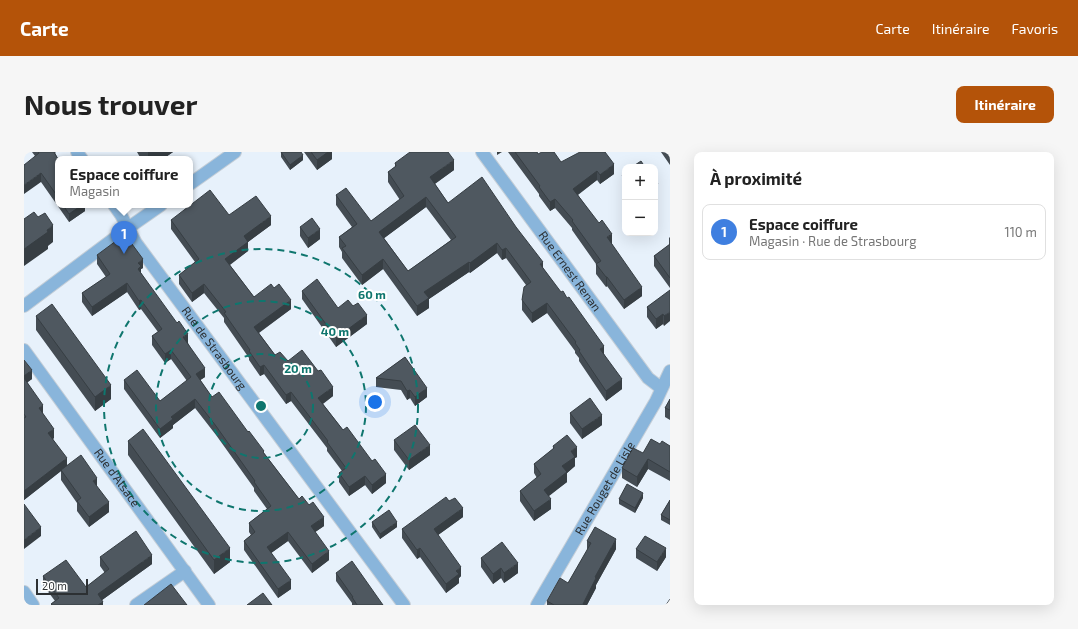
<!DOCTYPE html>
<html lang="fr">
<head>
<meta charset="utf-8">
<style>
	:root { --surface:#fff; --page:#f6f6f6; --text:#222; --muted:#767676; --line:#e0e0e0; --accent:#b45309 }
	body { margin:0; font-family:"Exo 2",sans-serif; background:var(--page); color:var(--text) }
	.controls { position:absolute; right:12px; top:12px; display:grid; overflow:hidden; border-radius:8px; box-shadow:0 4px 16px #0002 }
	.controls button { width:36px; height:36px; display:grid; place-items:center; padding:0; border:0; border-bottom:1px solid var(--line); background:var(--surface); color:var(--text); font:20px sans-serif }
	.scale { position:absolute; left:12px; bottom:10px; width:52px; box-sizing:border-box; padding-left:4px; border:2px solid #2c3033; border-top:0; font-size:11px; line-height:14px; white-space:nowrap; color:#2c3033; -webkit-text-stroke:3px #fff; paint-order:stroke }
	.you { position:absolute; left:351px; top:250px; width:14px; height:14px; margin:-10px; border:3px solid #fff; border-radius:50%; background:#1a73e8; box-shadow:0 0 0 6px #1a73e833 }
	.badge { display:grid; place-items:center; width:26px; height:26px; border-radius:50%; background:var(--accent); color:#fff; font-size:13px; font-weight:700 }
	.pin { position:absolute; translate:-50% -33px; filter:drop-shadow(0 1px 2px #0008) }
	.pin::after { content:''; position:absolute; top:21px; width:14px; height:12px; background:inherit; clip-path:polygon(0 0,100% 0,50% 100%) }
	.popup { position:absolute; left:31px; top:4px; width:138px; height:52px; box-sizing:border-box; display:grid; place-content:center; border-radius:8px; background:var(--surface); filter:drop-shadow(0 1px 3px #0005); font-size:13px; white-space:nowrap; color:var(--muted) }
	.popup b { font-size:15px; color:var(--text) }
	.popup::after { content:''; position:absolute; left:50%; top:100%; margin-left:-8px; border:8px solid transparent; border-top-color:var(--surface) }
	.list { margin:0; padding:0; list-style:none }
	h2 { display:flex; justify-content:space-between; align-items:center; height:52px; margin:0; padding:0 16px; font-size:17px }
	h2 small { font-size:13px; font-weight:400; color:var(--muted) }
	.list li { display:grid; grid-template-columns:26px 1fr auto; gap:12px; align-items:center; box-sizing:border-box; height:56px; margin:0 8px 8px; padding:0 8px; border:1px solid var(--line); border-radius:8px }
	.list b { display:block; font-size:15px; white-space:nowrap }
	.list p { margin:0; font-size:13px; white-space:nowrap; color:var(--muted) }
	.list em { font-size:13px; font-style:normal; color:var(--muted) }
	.map { position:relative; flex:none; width:646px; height:453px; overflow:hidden; border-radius:8px }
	header { display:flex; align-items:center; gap:24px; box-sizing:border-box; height:56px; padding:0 20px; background:var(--accent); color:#fff }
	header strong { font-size:19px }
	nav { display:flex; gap:22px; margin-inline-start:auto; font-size:14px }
	.intro { display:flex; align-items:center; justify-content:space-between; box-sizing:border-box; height:96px; padding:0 24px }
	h1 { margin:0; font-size:28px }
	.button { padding:10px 18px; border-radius:8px; background:var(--accent); color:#fff; font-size:14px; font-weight:700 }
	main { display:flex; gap:24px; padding:0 24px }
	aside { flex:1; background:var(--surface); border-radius:8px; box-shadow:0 4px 16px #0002 }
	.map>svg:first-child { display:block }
</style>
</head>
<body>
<header>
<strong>Carte</strong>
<nav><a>Carte</a><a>Itinéraire</a><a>Favoris</a></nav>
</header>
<div class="intro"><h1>Nous trouver</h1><a class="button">Itinéraire</a></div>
<main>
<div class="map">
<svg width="646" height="453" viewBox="0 0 646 453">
	<rect width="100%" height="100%" fill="#e7f1fb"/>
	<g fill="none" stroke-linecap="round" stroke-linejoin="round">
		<defs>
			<g id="minor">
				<path d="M53,0L58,7"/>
				<path id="s1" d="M458,0L624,226L637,236"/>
				<path d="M166,32L211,0"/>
				<path id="s2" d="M90,53L97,63L112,91L380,453"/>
				<path d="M0,154L104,76L137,53"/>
				<path id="s3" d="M0,198L185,453"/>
				<path d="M0,440L9,453"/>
				<path d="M112,453L161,419"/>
				<path id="s4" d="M513,453L632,249L646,219"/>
			</g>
		</defs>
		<!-- minor casing -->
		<use href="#minor" stroke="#c5ced7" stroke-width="14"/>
		<!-- minor -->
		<use href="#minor" stroke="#89b5db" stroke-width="12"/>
	</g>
	<!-- wall -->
	<path fill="#444c53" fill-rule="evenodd" d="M8,0H32L31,1L34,7V53H61V59L45,70L17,30L11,4Z
		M113,0H149L139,7H117Z
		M257,0L279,8L266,18L257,5Z
		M280,0H308V7L293,18Z
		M484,0H513L514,2L537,10L590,22L576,32L573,28L554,43L588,91V92L618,144L600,157L583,134L582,135L572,122V112L548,78V76L531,56L526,59L515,44V42Z
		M637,0H646V13Z
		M371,11L430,18L411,32L424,51L519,116L580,202L598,237L582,249L555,209V206L551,201V199L523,161L508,171L498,158V148L502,133L482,106L478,108L473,101L446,121L445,120L405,147V156L393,164L359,117L338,133L318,106V100L315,95V85L328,75L312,53V43L347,69L376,48L364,30V20L371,15ZM402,55L427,88L384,119L360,86Z
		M601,21V37L598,32V23Z
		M205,63L247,73L224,90V99L206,113L230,145L250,136L267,157L235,181L251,203L264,209L309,244L299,252L319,278L362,331L348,342L341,333L325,344L315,330V321L318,319L303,299V296L267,249L262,252L240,222L236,224L225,208V206L200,170V166L180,141L168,150L155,132V123L171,110L147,77V68Z
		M276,75L296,87L284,96L276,84Z
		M646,85V136L630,114V104L645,93V86Z
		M73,103L119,116L117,117V121L164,191L181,225L176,228L188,245L224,280L275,347L300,374L291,380L305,408L288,421L264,389L247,401L267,437L254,446L220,398V389L227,383L225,380V371L243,357L230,339V336L192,283L171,256L149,273V276L136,286L100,237V228L136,249L163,229L147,207L141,211L128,193V184L134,180L117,157L115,158L103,140L68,164L58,150V141L82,125L73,112Z
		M278,139L314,156L343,172L312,195L278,147Z
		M646,139L640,174L639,172L632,177L623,165V155Z
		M12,164L87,247L71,259L12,178Z
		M381,205L403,245L391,254L386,246L383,248L377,238L352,235V226Z
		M0,208L8,227L3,230L19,262L30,286L29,287L43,313L73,335L85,360L65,375L53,359V351L37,328V319L0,348Z
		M646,247V268L641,265V256Z
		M546,261L578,273L558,287L546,271Z
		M370,288L406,303L385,318L370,298Z
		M104,289L206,410L190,422L104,303Z
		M636,292L646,294V329L624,317L613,335L598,326V316L619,301Z
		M529,294L553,305L551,306V314L543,321V330L524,344L527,357L510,369L496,349V339L513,326L510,321V312L529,297Z
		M619,346L611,361L595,352V347Z
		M646,348V373L637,368V363Z
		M425,349L439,365L414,383L437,424L435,426V431L422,441L396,405L393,407L378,386V377Z
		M348,370L373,375L356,387L348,375Z
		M563,389L592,397L572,433V436L563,453H523V449L544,431L563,399Z
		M612,397L642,405L633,419L612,406Z
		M76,405L128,412L78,448L79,453H27V452L31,449L19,433V424L62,435L81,421L76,414Z
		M457,406L494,421L480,431L477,426L469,432L457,415Z
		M312,421L359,453H328V451L312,429Z"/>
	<!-- shaded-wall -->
	<path fill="#373e43" d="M124,0H149L139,7H124Z
		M304,0H308V7L293,18V8Z
		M473,0H478L473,3Z
		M279,3V8L266,18V13Z
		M430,8V18L406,35V25Z
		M590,12V22L576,32V23Z
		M573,19V28L549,46V37Z
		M17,21V30L0,42V33Z
		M634,32V42L631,44V35Z
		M402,45V55L355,90V80Z
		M531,47V56L526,59V50Z
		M58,53H61V59L45,70V62Z
		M247,64V73L224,90V99L201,116V107L220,84Z
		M29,73V90L24,94V97L0,114V97L23,78Z
		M296,77V87L284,96V86Z
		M588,82V91L583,95V85Z
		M473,91V101L446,121V111Z
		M482,96V106L478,108V98Z
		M119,107V116L117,117V123L114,126V111Z
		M359,107V117L338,133V123Z
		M445,110V120L405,147V156L393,164V154L400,140Z
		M519,110V120L516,112Z
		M582,125H583V134L582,135Z
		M103,131V140L68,164V155Z
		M180,132V141L168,150V141Z
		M618,135V144L600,157V148Z
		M117,148V157L115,158V149Z
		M267,148V157L230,184V175Z
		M523,151V161L508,171V161Z
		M646,160V169L640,174V164Z
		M639,162V172L632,177V167Z
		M343,163V172L312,195V186Z
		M164,182V191L159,194V185Z
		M580,194V204L576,197Z
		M147,198V207L141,211V202Z
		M240,213V222L236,224V215Z
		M181,216V225L172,231V222Z
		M8,218V227L0,233V224Z
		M598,227V237L582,249V239Z
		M87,233V247L71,259V245Z
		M309,235V244L294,255V246Z
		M403,236V245L391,254V245Z
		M386,238V246L383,248V239Z
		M267,240V249L262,252V243Z
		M171,247V256L149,273V276L136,286V277L147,265Z
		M19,253V262L15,265V256Z
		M578,263V273L558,287V277Z
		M30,277V286L24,290V281Z
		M406,293V303L385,318V308Z
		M553,295V305L551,306V314L543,321V330L520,348V338L547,299Z
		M43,306V315L37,318V319L0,348V339Z
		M624,307V317L613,335V325Z
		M362,322V331L348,342V333Z
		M341,324V333L325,344V335Z
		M73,326V336L69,329Z
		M619,341V346L611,361V356Z
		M527,347V357L510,369V359Z
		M85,350V360L65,375V365Z
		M439,356V365L410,386V377Z
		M300,365V374L287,383V374Z
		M373,370V375L356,387V382Z
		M17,375V384L0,397V388Z
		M264,380V389L243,404V395Z
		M592,387V397L572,433V436L563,453H559L571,425Z
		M206,396V410L190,422V408Z
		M396,396V405L393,407V398Z
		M642,396V405L633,419V410Z
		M305,399V408L288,421V412Z
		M128,403V412L74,451V442Z
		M494,411V421L480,431V421Z
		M437,415V424L435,426V431L422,441V432L432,419Z
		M477,416V426L469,432V422Z
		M267,428V437L254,446V437Z
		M79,450V453H74Z"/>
	<!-- building -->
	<path fill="#4f5860" stroke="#373e43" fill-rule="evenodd" d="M14,0H30L34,7V45L17,21L0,33V13L15,1Z
		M257,0H277L279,3L266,13Z
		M287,0H304L293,8Z
		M386,0H424L430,8L406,25L424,51L458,25L492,75L519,110L516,112L537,140L539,139L543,146L545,145L580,194L576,197L598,227L582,239L555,199L556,198L551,191L552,190L523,151L508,161L498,148L500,135L507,130L482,96L478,98L473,91L446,111L445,110L400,140L405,146L393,154L359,107L338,123L318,96L322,94L315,85L333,72L312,43L322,36L347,69L380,44L364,20L372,14L371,11ZM402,45L432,85L384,119L355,80Z
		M491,0H513L514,2L518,0H530L537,10L556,0H581L590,12L576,23L573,19L549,37L575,71L578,68L588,82L583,85L618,135L600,148L583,125H582L572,112L577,109L548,69L549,68L531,47L526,50L515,35L516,34Z
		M617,9L621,15H608Z
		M601,21V27L598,23Z
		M631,28L634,32L631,35Z
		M186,38L205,63L232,44L247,64L220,84L224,90L201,107L230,145L247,132L250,136L255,132L267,148L230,175L251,203L256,200L264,209L278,198L294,219L297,218L309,235L294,246L319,278L323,275L348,309L351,307L362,322L348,333L341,324L325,335L315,321L322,316L303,290L304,289L267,240L262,243L240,213L236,215L225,199L226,198L200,161L202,160L180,132L168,141L155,123L175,107L147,68Z
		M39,53H58L45,62Z
		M10,60L14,65L21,61L29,73L23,78L24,80L0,97V67Z
		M288,66L296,77L284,86L276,75Z
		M96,86L105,88L119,107L114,111L117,114L114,117L153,171L155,169L164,182L159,185L181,216L172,222L188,245L195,240L224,280L225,279L240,299L239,300L275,347L278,344L285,353L289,350L300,365L287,374L305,399L288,412L264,380L243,395L267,428L254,437L220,389L231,380L225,371L247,354L230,330L231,329L192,274L171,247L147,265L149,267L136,277L100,228L113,218L136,249L167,225L147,198L141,202L128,184L138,177L117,148L115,149L103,131L68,155L58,141L86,122L73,103Z
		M646,92V126L630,104Z
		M293,127L314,156L324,148L329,154L334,151L343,163L312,186L278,139Z
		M646,138V160L640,164L639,162L632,167L623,155Z
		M28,152L87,233L71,245L12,164Z
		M381,205L403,236L391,245L386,238L383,239L377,229L352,226Z
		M0,208L8,218L0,224Z
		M0,226L19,253L15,256L30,277L24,281L43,306L0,339V266L2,265L0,262Z
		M566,246L578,263L558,277L546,261Z
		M646,247V258L641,256Z
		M391,273L406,293L385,308L370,288Z
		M119,277L206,396L190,408L104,289Z
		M543,283L553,295L547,299L551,305L538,314L543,320L520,338L527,347L510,359L496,339L517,322L510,312L530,296L529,294Z
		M627,287L636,292L638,289L646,294V320L624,307L613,325L598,316L609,296L619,301Z
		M57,303L73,326L69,329L85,350L65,365L53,349L57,346L37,318Z
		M603,332L619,341L611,356L595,347Z
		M422,345L425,349L431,346L439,356L410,377L437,415L432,419L435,422L422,432L396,396L393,398L378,377Z
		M646,348V368L637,363Z
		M0,352L17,375L0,388Z
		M365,358L373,370L356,382L348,370Z
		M571,375L592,387L571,425L572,426L559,452L561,453H530L523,449L536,426L544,431L567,391L563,389Z
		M112,379L128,403L74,442L79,450L74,453H28L27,452L35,446L19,424L42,408L62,435L85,417L76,405Z
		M621,384L642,396L633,410L612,397Z
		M478,390L494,411L480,421L477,416L469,422L457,406Z
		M328,409L359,453H333L328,445H329L312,421Z
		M147,432L163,453H120Z
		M239,441L248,453H223Z
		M646,447V453H642Z"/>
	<!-- distance rings -->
	<g fill="none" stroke="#0f766e" stroke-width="2" stroke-dasharray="7 5">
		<circle cx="237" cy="254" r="52"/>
		<circle cx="237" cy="254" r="105"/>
		<circle cx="237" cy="254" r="157"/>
	</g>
	<g text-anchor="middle" stroke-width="4" stroke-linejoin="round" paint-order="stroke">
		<!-- street labels -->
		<g font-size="12" fill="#2c3033" stroke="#fff">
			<text dy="4" stroke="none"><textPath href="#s1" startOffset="148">Rue Ernest Renan</textPath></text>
			<text dy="4" stroke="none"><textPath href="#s2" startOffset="175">Rue de Strasbourg</textPath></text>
			<text dy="4" stroke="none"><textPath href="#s3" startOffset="158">Rue d'Alsace</textPath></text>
			<text dy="4" stroke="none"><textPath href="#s4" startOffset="135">Rue Rouget de Lisle</textPath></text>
		</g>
	</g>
	<circle cx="237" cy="254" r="6" fill="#0f766e" stroke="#fff" stroke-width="2"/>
	<g font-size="12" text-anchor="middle" font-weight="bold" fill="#0f766e" stroke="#fff" stroke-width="4" stroke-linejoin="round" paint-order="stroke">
		<text x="348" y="147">60 m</text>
		<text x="311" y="184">40 m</text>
		<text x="274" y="221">20 m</text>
	</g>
</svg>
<div class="controls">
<button>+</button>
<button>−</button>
</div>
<div class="scale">20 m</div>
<div class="you"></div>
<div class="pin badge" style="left:100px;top:102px;background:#3f7fe0">1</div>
<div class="popup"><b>Espace coiffure</b>Magasin</div>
</div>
<aside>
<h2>À proximité<small></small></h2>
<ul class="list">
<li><span class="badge" style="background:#3f7fe0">1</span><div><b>Espace coiffure</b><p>Magasin · Rue de Strasbourg</p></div><em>110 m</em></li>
</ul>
</aside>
</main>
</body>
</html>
